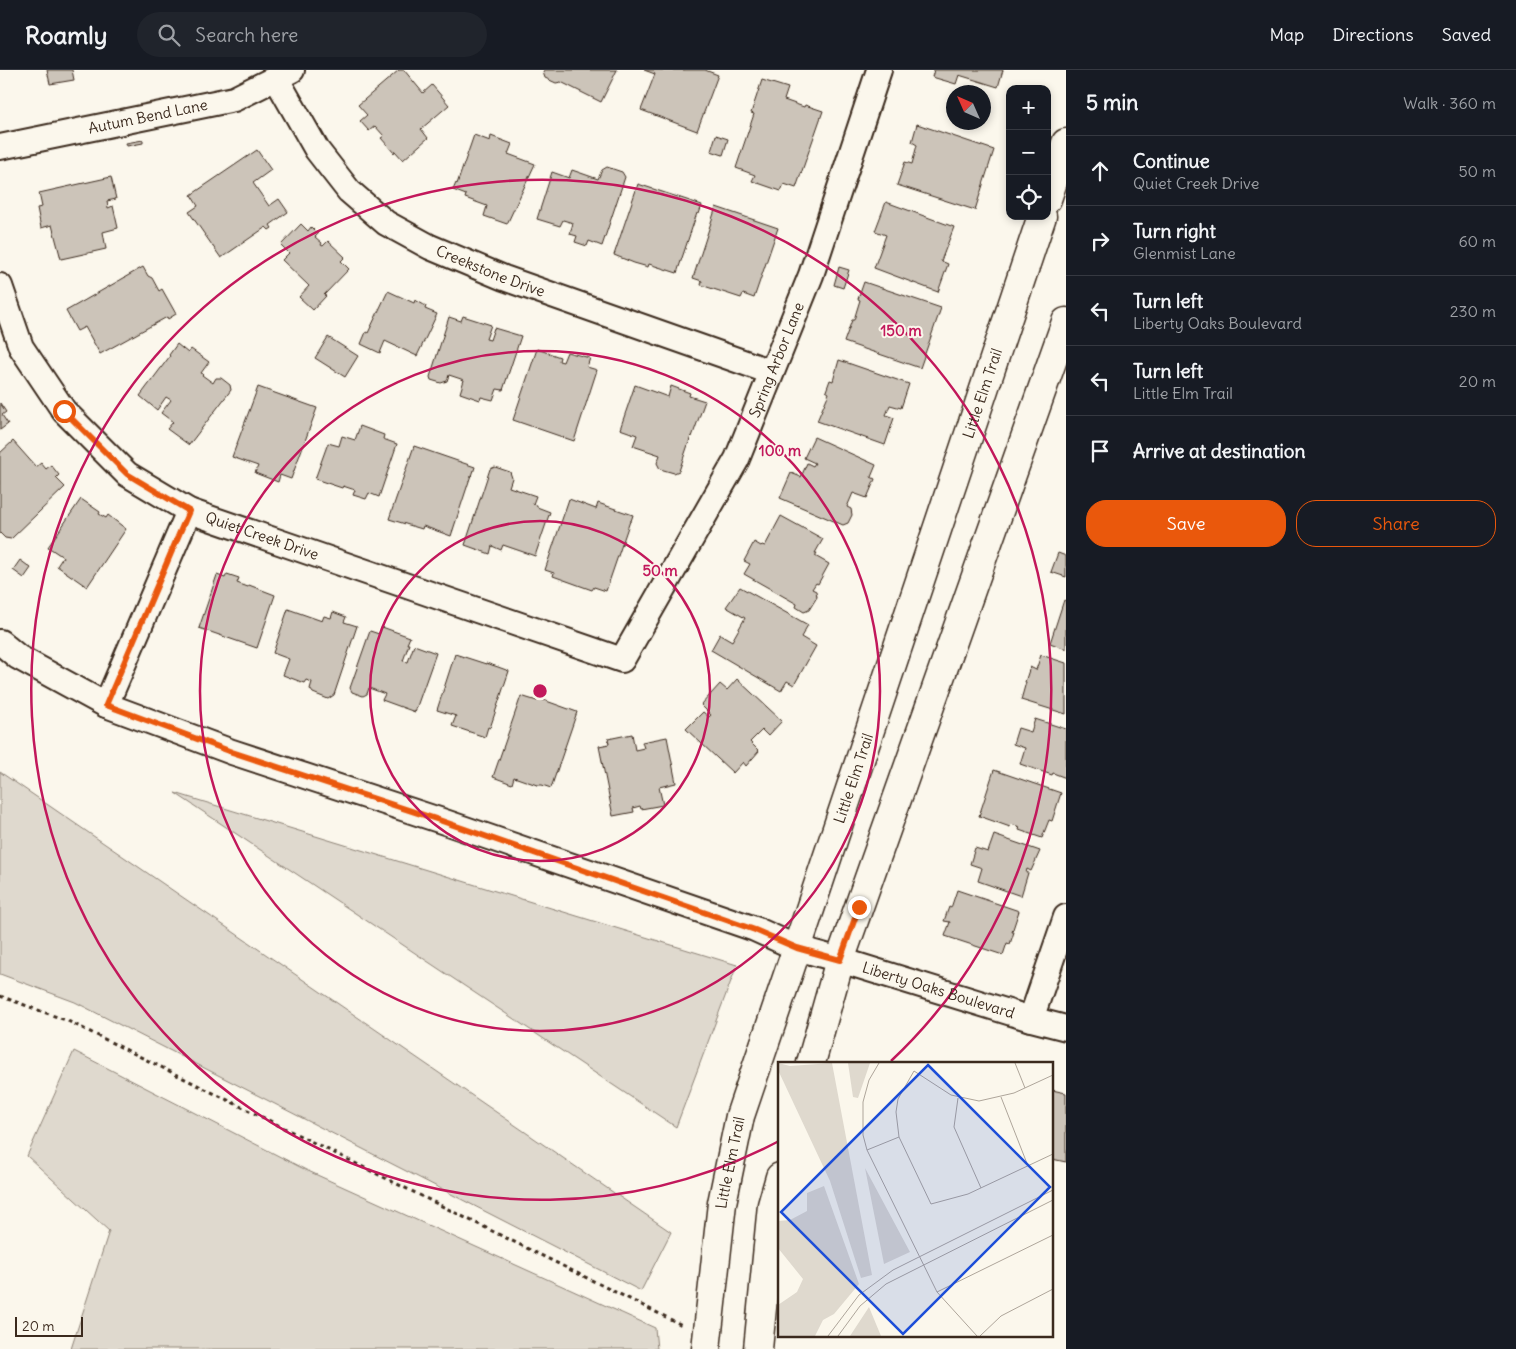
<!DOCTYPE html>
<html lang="en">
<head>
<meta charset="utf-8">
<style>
	:root { --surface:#171b24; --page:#20242c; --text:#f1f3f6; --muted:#9ea1a6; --line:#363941; --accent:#ea580c }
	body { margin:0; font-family:Delius,sans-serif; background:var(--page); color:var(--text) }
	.controls { position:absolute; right:15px; top:15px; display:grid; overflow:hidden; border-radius:10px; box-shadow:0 2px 8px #0003 }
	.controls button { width:45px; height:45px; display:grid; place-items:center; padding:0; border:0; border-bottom:1px solid var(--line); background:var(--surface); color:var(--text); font:25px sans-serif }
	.compass { position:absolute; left:946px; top:15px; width:45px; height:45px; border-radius:50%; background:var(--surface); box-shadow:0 2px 8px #0003; rotate:315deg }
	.scale { position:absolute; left:15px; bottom:12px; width:68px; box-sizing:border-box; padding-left:5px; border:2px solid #3b2a1e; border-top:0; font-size:14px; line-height:18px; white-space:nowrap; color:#3b2a1e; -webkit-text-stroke:4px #fbf7ec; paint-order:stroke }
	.stop { position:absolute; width:15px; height:15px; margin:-11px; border:4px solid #ea580c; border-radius:50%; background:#fff }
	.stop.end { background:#ea580c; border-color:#fff; box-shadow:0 1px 5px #0008 }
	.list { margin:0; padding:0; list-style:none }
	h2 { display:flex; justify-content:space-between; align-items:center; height:65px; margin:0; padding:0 20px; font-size:21px }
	h2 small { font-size:16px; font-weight:400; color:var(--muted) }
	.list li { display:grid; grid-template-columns:32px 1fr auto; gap:15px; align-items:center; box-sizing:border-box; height:70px; padding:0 20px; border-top:1px solid var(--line) }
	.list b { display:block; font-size:19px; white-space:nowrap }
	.list p { margin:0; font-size:16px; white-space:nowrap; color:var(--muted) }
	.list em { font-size:16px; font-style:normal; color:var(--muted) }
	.actions { display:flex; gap:10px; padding:15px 20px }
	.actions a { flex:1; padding:11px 0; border:1px solid var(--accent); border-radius:20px; text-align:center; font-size:18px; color:var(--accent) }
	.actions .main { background:var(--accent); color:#fff }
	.icon { flex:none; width:28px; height:28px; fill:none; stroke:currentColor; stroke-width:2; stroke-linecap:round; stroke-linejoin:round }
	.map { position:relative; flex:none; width:1066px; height:1279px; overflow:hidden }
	header { display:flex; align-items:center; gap:30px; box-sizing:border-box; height:70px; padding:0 25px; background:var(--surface); border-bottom:1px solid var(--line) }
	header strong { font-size:24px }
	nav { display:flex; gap:28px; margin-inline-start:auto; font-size:18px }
	.search { width:350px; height:45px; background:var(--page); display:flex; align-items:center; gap:12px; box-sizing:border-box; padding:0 18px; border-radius:28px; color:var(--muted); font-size:19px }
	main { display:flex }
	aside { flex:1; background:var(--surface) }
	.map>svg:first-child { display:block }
</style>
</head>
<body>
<header>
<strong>Roamly</strong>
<div class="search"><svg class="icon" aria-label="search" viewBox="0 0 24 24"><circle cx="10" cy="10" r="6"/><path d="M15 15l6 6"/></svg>Search here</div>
<nav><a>Map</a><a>Directions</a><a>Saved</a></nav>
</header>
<main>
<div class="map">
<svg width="1066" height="1279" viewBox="0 0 1066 1279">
	<rect width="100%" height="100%" fill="#fbf7ec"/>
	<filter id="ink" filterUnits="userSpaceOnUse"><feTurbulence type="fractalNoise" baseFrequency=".02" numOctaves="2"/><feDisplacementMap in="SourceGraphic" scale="10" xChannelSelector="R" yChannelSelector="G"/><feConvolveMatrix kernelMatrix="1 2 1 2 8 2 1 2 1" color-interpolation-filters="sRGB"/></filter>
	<g filter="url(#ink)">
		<!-- green -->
		<path fill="#dfd9ce" stroke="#8d8276" d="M0,702L671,1162L641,1221L75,932L0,904Z
			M175,723L737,895L676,1057Z
			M74,981L306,1100L655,1258L657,1279H71L109,1161L27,1086Z"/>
		<!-- building -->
		<path fill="#ccc4b9" stroke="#3b2a1e" d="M47,0H72L74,10L50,14Z
			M399,0H404L423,23L432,15L449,35L421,59L428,68L403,90L395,81L394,83L381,68L384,66L375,56L369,61L360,51L367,45L358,35Z
			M544,0H617L601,32L561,12L556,13L545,8L543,2Z
			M644,0H705L718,5L697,61L641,40L655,4Z
			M934,0H1003L998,17L959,5L956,14L932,7Z
			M762,10L788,18L784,30L804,37L805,35L823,41L796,118L784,114L781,121L752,111L755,105L736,98L754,44L751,43Z
			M917,54L994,80L975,140L897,115L905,92L912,94L917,75L912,72Z
			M474,65L490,71L491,66L512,74L508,84L535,94L507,154L484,146L487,136L465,128L466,125L453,120L456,113L457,114Z
			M716,65L728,69L723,85L711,81Z
			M143,70V73L127,76L126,73Z
			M257,80L271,100L253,113L269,136L279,129L288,142L270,155L272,158L269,160L266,157L221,188L189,142L198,136L191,125Z
			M607,97L622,102L625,107L602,176L589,171L587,176L575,172L577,166L570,164L573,153L563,150L560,156L537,149L552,102L569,108L572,100L598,109L602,100Z
			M111,107L116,129L107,131L108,138L113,136L118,158L103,162L106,179L61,189L52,155L41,158L37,138L42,137L39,123Z
			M638,114L702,135L699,144L697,143L677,203L649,194L648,197L634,193L614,185Z
			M886,132L954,157L941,191L948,194L938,222L874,198L886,165L875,161Z
			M716,137L778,158L754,228L743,224L741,228L701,215L702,211L693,208Z
			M301,154L308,161L311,157L318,164L315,167L322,173L321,175L323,176L328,171L345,187L341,191L349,199L324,225L326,226L313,240L299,227L309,216L282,190L289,183L281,175Z
			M143,197L148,206L152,208L159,221L162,219L176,244L168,249L167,247L100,284L85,257L77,261L66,241Z
			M839,197L849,200L843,218L834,215Z
			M864,212L941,238L920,298L844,272L852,250H854L856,243L860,230L858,229Z
			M388,221L414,233L415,230L426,236L425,239L437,244L417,286L385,271L380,283L361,274L366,262L368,263Z
			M463,246L491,255L486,269L490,270L494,258L521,266L503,320L497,319L493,330L481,327L480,330L460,323L464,310L449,305L447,311L441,313L431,310L430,307L449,247L461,251Z
			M328,267L358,286L345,307L315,288Z
			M177,274L188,283L191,279L209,292L201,303L203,304L202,305L213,313L216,308H221L230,315L231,320L189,375L167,359L173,352L161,343L171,330L166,327L157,340L140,326L170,286L169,285Z
			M537,279L560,287L559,291L563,292L567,282L590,288L587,297L597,300L574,371L513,350Z
			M839,290L909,314L901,338L890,335L886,345L894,348L885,375L817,351L829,323L826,321L830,310L833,311Z
			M635,315L668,327L671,316L690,323L689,326L705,331L692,367L691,366L679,401L674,403L660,399L657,393L660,385L633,376L637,365L620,359Z
			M258,317L317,338L291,409L280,405L278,412L273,410L255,403L258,396L232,387Z
			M0,333L6,342L2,345L8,354L0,360Z
			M360,356L384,365L383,369L397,374L379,427L369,423L366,429L353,425L355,420L343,416L342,418L315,409L328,373L339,376L342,366L355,370Z
			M814,367L876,395L871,407L875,409L867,428L853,423L847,437L851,439L852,445L848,453L843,455L780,428L791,403L801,407L807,393L813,396L815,393L804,388Z
			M13,371L36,397L41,393L46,399L51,395L59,405L56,408L65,417L11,469L5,468L0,463V383Z
			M414,376L475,397L472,406L471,405L451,466L423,456L422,459L389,449Z
			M495,397L510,402L512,408L509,417L536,426L533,434L537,435V437L550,442L535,486L503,475L501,480L492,476L490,484L465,475L490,399Z
			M81,429L100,442L99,444L106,448L108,445L126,459L87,517L57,496L63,487L48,477Z
			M569,429L596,439L598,433L633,445L631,451H630L606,521L594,517L592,520L553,506L554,503L545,500Z
			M781,446L823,469L815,483H817L815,486L829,494L818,514L816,513L812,519L816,521L817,527L809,540L804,542L796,537L797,534L744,504L750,494L744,491L754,472L761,476L762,475L765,476Z
			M1058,483L1066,486V507L1051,502Z
			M20,490L31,498L24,508L13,500Z
			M227,504L239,508L237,513L248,517L249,515L275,525L257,578L199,558L217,505L225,508Z
			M740,517L808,555L801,567L816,576L794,615L787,611L781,621L711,580L720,564L732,571L745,548L726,537Z
			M1064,530L1066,531V579L1050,573Z
			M288,539L322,551L324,546L331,548L333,542L346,547L344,552L357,556L334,625L328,629L313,623L310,619L312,612L306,610L304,613L283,605L289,589L273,583Z
			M382,557L410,567L407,574H409L403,591L408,592L414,575L436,583L415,642L382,630L385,624L369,618L367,624L363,626L352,622L350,618L370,561L379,564Z
			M455,584L486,594V593L498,597L509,601L490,658L488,657L485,667L452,656L456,646L437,640Z
			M1041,585L1066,593V644L1021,630L1026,612H1025L1030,597L1036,600Z
			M737,609L782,651L768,666L762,660L750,672L759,681L746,696L743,692L733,703L686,659L703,642L709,647L711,645L701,635L720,614L727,620Z
			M521,626L537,631L538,628L577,642L551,718L542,715H537L514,707L512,714L493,707Z
			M1035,649L1066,659V708L1053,703L1052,705L1020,694L1025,678L1013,674L1018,658L1031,662Z
			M632,664L635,680L644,678L642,672L667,667L676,713L659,717L663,735L641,739L640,736L633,738L634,742L613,746L599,676L609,674L608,669Z
			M994,700L1061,723L1052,751L1049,750L1042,768L1019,760L1020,757L1011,754L1010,757L979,746Z
			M994,765L1040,781L1031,801L1027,799L1026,803H1028L1021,826L978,811L982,798L970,794L975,778L988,782Z
			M957,820L1019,841L1012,862H1014L1010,874L1007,873L1003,885L945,866L950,852L944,851L949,837L951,838Z
			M1052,1020L1066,1023V1092L1052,1089Z"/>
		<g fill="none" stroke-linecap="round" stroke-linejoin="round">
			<defs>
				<g id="minor">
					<path id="s1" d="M276,8L317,80L349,121L386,153L430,177L504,208L771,302"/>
					<path id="s2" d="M0,77L234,29L292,0"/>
					<path id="s3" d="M0,216L21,277L64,341L127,404L189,441L622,590L737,389L811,205L879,0"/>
					<path id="s4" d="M0,572L18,587L106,635L232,682L439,750L755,859L797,878L840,890L1031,949L1066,958"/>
					<path d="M106,635L189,441"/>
					<path d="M1031,949L1066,847"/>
				</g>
				<g id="tertiary">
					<path d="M1047,129L1066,73"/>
					<path d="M811,993L840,890L1066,252"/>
					<path id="s5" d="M706,1279L722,1133L740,1046L797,878L1042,146"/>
					<path d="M758,1279L772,1135L780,1107"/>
				</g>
			</defs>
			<!-- minor casing -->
			<use href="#minor" stroke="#3b2a1e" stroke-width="28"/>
			<!-- tertiary casing -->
			<use href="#tertiary" stroke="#3b2a1e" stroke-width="31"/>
			<!-- path -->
			<path stroke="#3b2a1e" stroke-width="3" stroke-dasharray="4 4" stroke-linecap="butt" d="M0,926L68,951L684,1256"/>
			<!-- minor -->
			<use href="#minor" stroke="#fbf7ec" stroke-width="24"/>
			<!-- tertiary -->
			<use href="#tertiary" stroke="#fbf7ec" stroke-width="28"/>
		</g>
	</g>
	<g fill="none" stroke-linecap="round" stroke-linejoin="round" filter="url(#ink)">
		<!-- route -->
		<path stroke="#ea580c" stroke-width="6" d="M64,341L127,404L189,441L106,635L232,682L439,750L755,860L797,878L840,890L859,837"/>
	</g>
	<!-- distance rings -->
	<g fill="none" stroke="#c2185b" stroke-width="2.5">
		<circle cx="540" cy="621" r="170"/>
		<circle cx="540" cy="621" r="340"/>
		<path d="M779 1071A510 510 0 1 1 891 991"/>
	</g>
	<g text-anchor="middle" stroke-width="4" stroke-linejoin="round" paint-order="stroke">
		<!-- street labels -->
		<g font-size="15" fill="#3b2a1e" stroke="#fbf7ec">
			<text dy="5" stroke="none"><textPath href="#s2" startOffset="151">Autum Bend Lane</textPath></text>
			<text dy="5" stroke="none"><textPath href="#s1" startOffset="299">Creekstone Drive</textPath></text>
			<text dy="5" stroke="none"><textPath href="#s3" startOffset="1099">Spring Arbor Lane</textPath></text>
			<text dy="5" stroke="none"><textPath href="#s5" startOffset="998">Little Elm Trail</textPath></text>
			<text dy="5" stroke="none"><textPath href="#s3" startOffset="380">Quiet Creek Drive</textPath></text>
			<text dy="5" stroke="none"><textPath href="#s5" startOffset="592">Little Elm Trail</textPath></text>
			<text dy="5" stroke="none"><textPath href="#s4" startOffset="1004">Liberty Oaks Boulevard</textPath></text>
			<text dy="5" stroke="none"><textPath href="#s5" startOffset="188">Little Elm Trail</textPath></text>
		</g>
	</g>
	<!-- overview -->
	<g transform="translate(778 992)">
		<rect width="275" height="275" fill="#fbf7ec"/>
		<path d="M0,1L12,4L54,1L94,213L83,216L52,119L0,8ZM70,1H92L80,36L75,35ZM87,106L132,190L106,202ZM46,124L81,222L56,252L45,258L37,274H0V243L19,230L25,217L0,186V159L12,158L29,149V131ZM91,245L103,274H72Z" fill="#dfd9ce"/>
		<path fill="none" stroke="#aea59a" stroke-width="1" d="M101,1L91,18L85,40V73L89,88L159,230L199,274M237,1L247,26M275,13L236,31L201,39L173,33L136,9L120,37L118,50L121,75L153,142L190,132L275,92M223,35L250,104M180,36L176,65L203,126M89,88L121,75M159,230L275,173M50,274L81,233L115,208L275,128M60,274L82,244L108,222L275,138M202,274L223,254L275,227"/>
		<path fill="#1d4ed8" fill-opacity="0.15" stroke="#1d4ed8" stroke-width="2.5" d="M150,3L272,125L125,272L3,150Z"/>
		<rect width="275" height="275" fill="none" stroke="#3b2a1e" stroke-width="2.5"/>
	</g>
	<circle cx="540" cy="621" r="8" fill="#c2185b" stroke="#fbf7ec" stroke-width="2.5"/>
	<g font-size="15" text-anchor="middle" font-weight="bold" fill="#c2185b" stroke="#fbf7ec" stroke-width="4" stroke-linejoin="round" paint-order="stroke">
		<text x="901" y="266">150 m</text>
		<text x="780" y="386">100 m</text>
		<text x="660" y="506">50 m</text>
	</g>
</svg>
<div class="controls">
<button>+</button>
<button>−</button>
<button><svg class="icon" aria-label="locate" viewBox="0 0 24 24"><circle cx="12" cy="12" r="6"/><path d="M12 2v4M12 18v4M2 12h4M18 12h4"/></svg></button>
</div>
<svg class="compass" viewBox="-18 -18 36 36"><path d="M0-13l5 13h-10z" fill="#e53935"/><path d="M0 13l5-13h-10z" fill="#9ea1a6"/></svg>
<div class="scale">20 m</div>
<div class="stop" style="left:64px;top:341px"></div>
<div class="stop end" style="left:859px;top:837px"></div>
</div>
<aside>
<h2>5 min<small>Walk · 360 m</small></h2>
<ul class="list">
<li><svg class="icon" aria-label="ahead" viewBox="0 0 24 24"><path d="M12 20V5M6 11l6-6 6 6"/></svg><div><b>Continue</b><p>Quiet Creek Drive</p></div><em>50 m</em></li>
<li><svg class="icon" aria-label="right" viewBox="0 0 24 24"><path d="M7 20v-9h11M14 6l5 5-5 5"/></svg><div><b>Turn right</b><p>Glenmist Lane</p></div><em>60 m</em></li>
<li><svg class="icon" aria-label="left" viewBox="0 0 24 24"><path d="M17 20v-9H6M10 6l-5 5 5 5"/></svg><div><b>Turn left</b><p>Liberty Oaks Boulevard</p></div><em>230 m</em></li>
<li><svg class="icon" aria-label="left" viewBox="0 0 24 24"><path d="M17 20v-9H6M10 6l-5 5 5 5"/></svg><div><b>Turn left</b><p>Little Elm Trail</p></div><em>20 m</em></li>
<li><svg class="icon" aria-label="arrive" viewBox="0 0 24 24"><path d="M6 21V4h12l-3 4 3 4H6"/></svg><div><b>Arrive at destination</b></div></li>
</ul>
<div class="actions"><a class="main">Save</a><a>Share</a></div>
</aside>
</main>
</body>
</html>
